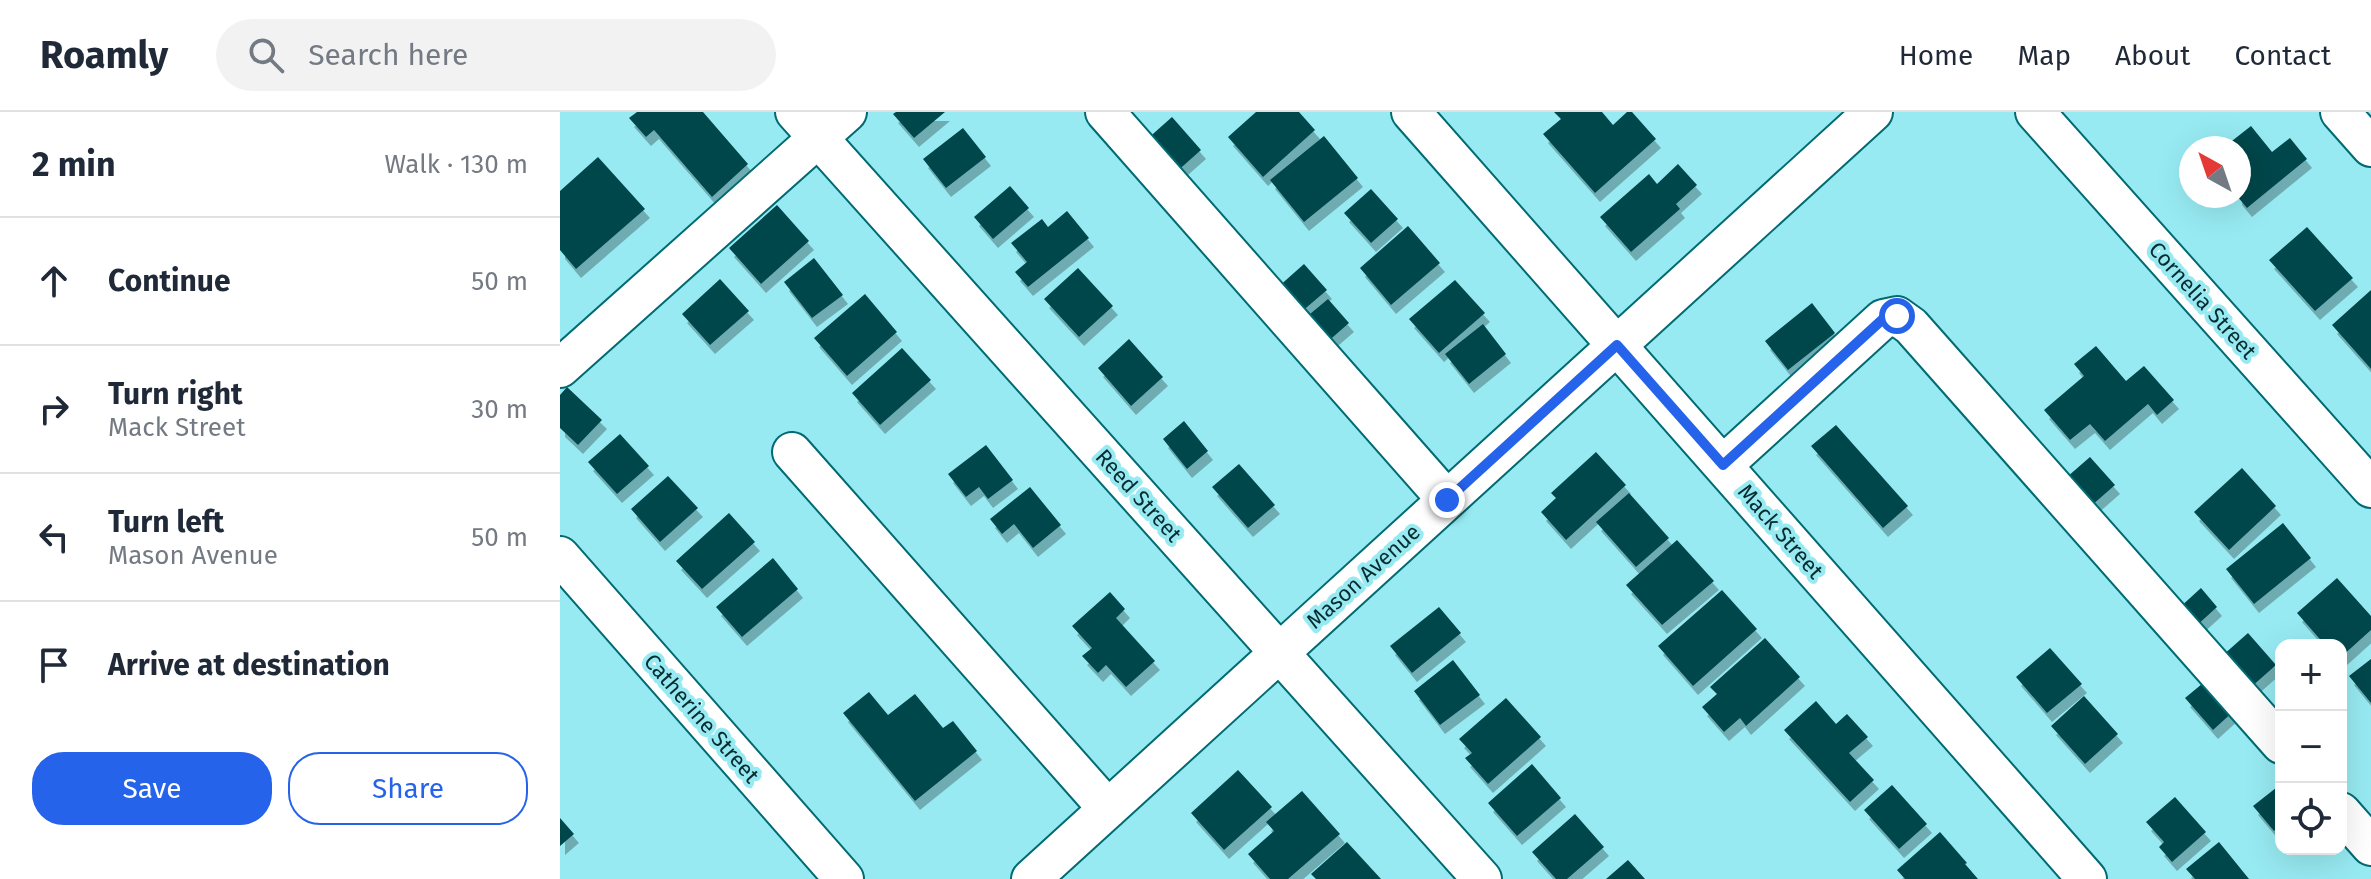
<!DOCTYPE html>
<html lang="en">
<head>
<meta charset="utf-8">
<style>
	:root { --surface:#fff; --page:#f2f2f3; --text:#1f2937; --muted:#747a83; --line:#e0e1e3; --accent:#2563eb }
	body { margin:0; font-family:"Fira Sans",sans-serif; background:var(--page); color:var(--text) }
	.controls { position:absolute; right:24px; bottom:24px; display:grid; overflow:hidden; border-radius:16px; box-shadow:0 8px 32px #0002 }
	.controls button { width:72px; height:72px; display:grid; place-items:center; padding:0; border:0; border-bottom:2px solid var(--line); background:var(--surface); color:var(--text); font:40px sans-serif }
	.compass { position:absolute; left:1619px; top:24px; width:72px; height:72px; border-radius:50%; background:var(--surface); box-shadow:0 8px 32px #0002; rotate:320deg }
	.stop { position:absolute; width:24px; height:24px; margin:-18px; border:6px solid #2563eb; border-radius:50%; background:#fff }
	.stop.end { background:#2563eb; border-color:#fff; box-shadow:0 2px 8px #0008 }
	.list { margin:0; padding:0; list-style:none }
	h2 { display:flex; justify-content:space-between; align-items:center; height:104px; margin:0; padding:0 32px; font-size:34px }
	h2 small { font-size:26px; font-weight:400; color:var(--muted) }
	.list li { display:grid; grid-template-columns:52px 1fr auto; gap:24px; align-items:center; box-sizing:border-box; height:128px; padding:0 32px; border-top:2px solid var(--line) }
	.list b { display:block; font-size:30px; white-space:nowrap }
	.list p { margin:0; font-size:26px; white-space:nowrap; color:var(--muted) }
	.list em { font-size:26px; font-style:normal; color:var(--muted) }
	.actions { display:flex; gap:16px; padding:24px 32px }
	.actions a { flex:1; padding:18px 0; border:2px solid var(--accent); border-radius:32px; text-align:center; font-size:28px; color:var(--accent) }
	.actions .main { background:var(--accent); color:#fff }
	.icon { flex:none; width:44px; height:44px; fill:none; stroke:currentColor; stroke-width:2; stroke-linecap:round; stroke-linejoin:round }
	.map { position:relative; flex:none; width:1811px; height:767px; overflow:hidden }
	header { display:flex; align-items:center; gap:48px; box-sizing:border-box; height:112px; padding:0 40px; background:var(--surface); border-bottom:2px solid var(--line) }
	header strong { font-size:38px }
	nav { display:flex; gap:44px; margin-inline-start:auto; font-size:28px }
	.search { width:560px; height:72px; background:var(--page); display:flex; align-items:center; gap:20px; box-sizing:border-box; padding:0 28px; border-radius:44px; color:var(--muted); font-size:30px }
	main { display:flex }
	aside { flex:1; background:var(--surface) }
	.map>svg:first-child { display:block }
</style>
</head>
<body>
<header>
<strong>Roamly</strong>
<div class="search"><svg class="icon" aria-label="search" viewBox="0 0 24 24"><circle cx="10" cy="10" r="6"/><path d="M15 15l6 6"/></svg>Search here</div>
<nav><a>Home</a><a>Map</a><a>About</a><a>Contact</a></nav>
</header>
<main>
<aside>
<h2>2 min<small>Walk · 130 m</small></h2>
<ul class="list">
<li><svg class="icon" aria-label="ahead" viewBox="0 0 24 24"><path d="M12 20V5M6 11l6-6 6 6"/></svg><div><b>Continue</b></div><em>50 m</em></li>
<li><svg class="icon" aria-label="right" viewBox="0 0 24 24"><path d="M7 20v-9h11M14 6l5 5-5 5"/></svg><div><b>Turn right</b><p>Mack Street</p></div><em>30 m</em></li>
<li><svg class="icon" aria-label="left" viewBox="0 0 24 24"><path d="M17 20v-9H6M10 6l-5 5 5 5"/></svg><div><b>Turn left</b><p>Mason Avenue</p></div><em>50 m</em></li>
<li><svg class="icon" aria-label="arrive" viewBox="0 0 24 24"><path d="M6 21V4h12l-3 4 3 4H6"/></svg><div><b>Arrive at destination</b></div></li>
</ul>
<div class="actions"><a class="main">Save</a><a>Share</a></div>
</aside>
<div class="map">
<svg width="1811" height="767" viewBox="0 0 1811 767">
	<defs>
		<filter id="shadow"><feDropShadow dx="5" dy="9" stdDeviation="0" flood-color="#0004"/></filter>
	</defs>
	<rect width="100%" height="100%" fill="#97eaf2"/>
	<!-- building -->
	<path fill="#00464c" filter="url(#shadow)" d="M77,0H143L188,52L152,85L94,18L86,25L69,6Z
		M336,0H385L354,26L333,2Z
		M696,0H739L755,18L703,65L668,25Z
		M994,0H1042L1053,13L1067,0H1072L1096,27L1035,81L983,22L1001,7Z
		M612,5L641,38L614,62L585,29Z
		M1691,14L1712,40L1730,26L1747,47L1687,96L1677,84L1679,36H1663Z
		M403,16L426,45L386,76L363,47Z
		M764,24L798,66L744,110L710,68Z
		M38,45L85,97L16,157L0,138V79Z
		M1118,52L1137,73L1116,92L1120,97L1071,140L1040,105L1089,62L1097,72Z
		M450,74L469,96L433,127L414,105Z
		M811,77L838,107L811,131L784,101Z
		M217,93L249,129L201,172L169,136Z
		M507,99L529,126L468,175L455,160L467,150L451,131L482,107L488,115Z
		M848,114L880,151L831,193L800,156Z
		M1747,115L1793,166L1755,199L1709,148Z
		M254,146L283,183L252,206L224,170Z
		M744,152L767,178L740,201L717,176Z
		M518,156L553,194L519,225L484,187Z
		M160,167L189,199L150,233L122,202Z
		M895,168L925,201L879,241L849,207Z
		M1811,178V257L1772,213Z
		M305,182L337,220L287,264L254,226Z
		M768,187L789,211L765,232L744,207Z
		M1252,191L1275,221L1228,258L1205,229Z
		M923,212L946,242L909,272L885,242Z
		M569,227L603,265L571,294L538,256Z
		M1536,234L1566,269L1584,254L1614,288L1597,303L1588,292L1545,329L1530,312L1510,328L1484,298L1524,264L1514,252Z
		M342,236L371,268L320,313L292,281Z
		M7,275L42,308L18,333L0,316V283Z
		M624,309L648,339L627,357L603,327Z
		M1276,313L1348,394L1323,416L1251,334Z
		M60,322L89,354L57,382L28,350Z
		M426,333L453,368L428,387L419,375L406,385L388,362Z
		M1036,340L1066,373L1006,428L981,400L996,386L991,381Z
		M1530,345L1555,373L1531,394L1507,365Z
		M679,352L715,393L688,416L652,375Z
		M1682,356L1716,394L1669,438L1634,400Z
		M108,364L138,396L100,430L71,397Z
		M470,375L501,413L473,436L454,412L442,422L430,407Z
		M1069,381L1109,426L1076,455L1036,410Z
		M169,401L195,430L142,477L116,449Z
		M1723,411L1751,446L1694,492L1666,457Z
		M1117,428L1154,469L1102,513L1066,473Z
		M213,446L238,477L182,525L156,495Z
		M1777,466L1811,504V518L1781,545V533H1765L1737,501Z
		M1641,476L1657,495L1635,515L1618,497Z
		M1162,478L1197,517L1133,574L1098,534Z
		M550,480L565,497L556,506L595,549L566,575L546,553L538,561L522,544L532,536L512,514Z
		M879,495L901,521L852,561L830,534Z
		M1688,521L1716,553L1690,576L1662,544Z
		M1205,526L1240,565L1186,614L1180,606L1164,620L1142,595L1157,582L1150,575Z
		M1490,536L1522,572L1487,601L1456,565Z
		M1811,547V591L1789,564Z
		M893,548L920,583L880,613L854,579Z
		M1648,567L1675,598L1653,618L1625,586Z
		M309,580L328,603L355,582L383,616L393,609L417,639L355,689L283,601Z
		M1524,584L1558,622L1525,652L1491,614Z
		M946,586L981,625L928,672L905,646L912,641L899,627Z
		M1256,589L1276,612L1287,602L1308,625L1289,641L1314,668L1290,690L1224,618Z
		M972,652L1001,686L957,724L928,691Z
		M678,658L712,695L664,738L631,701Z
		M1721,672V713L1714,719L1693,694Z
		M1332,673L1367,712L1339,737L1304,698Z
		M742,679L780,722L728,767H710L688,742L714,719L706,710Z
		M1615,685L1646,720L1612,750L1599,735L1604,730L1586,710Z
		M1015,702L1044,735L1007,767H996L972,740Z
		M0,706L14,722L0,734Z
		M1380,720L1407,751L1405,752L1418,767H1345L1337,758Z
		M787,730L821,767H756L751,762Z
		M1659,730L1689,767H1635L1626,757Z
		M1068,748L1085,767H1046Z"/>
	<g fill="none" stroke-linecap="round" stroke-linejoin="round">
		<defs>
			<path id="minor" d="M235,0L922,767
				M545,0L887,388
				M851,0L1527,767
				M1475,0L1811,376
				M1780,0L1811,35
				M0,256L287,0
				M232,340L548,697
				M1163,353L1323,207L1337,204L1351,214L1721,632
				M0,444L284,767
				M1781,700L1811,734
				M471,767L1313,0"/>
		</defs>
		<!-- minor casing -->
		<use href="#minor" stroke="#016a72" stroke-width="42"/>
		<!-- minor -->
		<use href="#minor" stroke="#fff" stroke-width="38"/>
	</g>
	<g fill="none" stroke-linecap="round" stroke-linejoin="round">
		<!-- route -->
		<path stroke="#2563eb" stroke-width="10" d="M887,388L1057,233L1163,353L1323,207L1337,204"/>
	</g>
	<g text-anchor="middle" stroke-width="8" stroke-linejoin="round" paint-order="stroke">
		<!-- street labels -->
		<g font-size="22" fill="#072c2f" stroke="#97eaf2">
			<text transform="translate(1643 188) rotate(48)" y="8">Cornelia Street</text>
			<text transform="translate(579 383) rotate(48)" y="8">Reed Street</text>
			<text transform="translate(1221 419) rotate(49)" y="8">Mack Street</text>
			<text transform="translate(803 464) rotate(-42)" y="8">Mason Avenue</text>
			<text transform="translate(142 606) rotate(49)" y="8">Catherine Street</text>
		</g>
	</g>
</svg>
<div class="controls">
<button>+</button>
<button>−</button>
<button><svg class="icon" aria-label="locate" viewBox="0 0 24 24"><circle cx="12" cy="12" r="6"/><path d="M12 2v4M12 18v4M2 12h4M18 12h4"/></svg></button>
</div>
<svg class="compass" viewBox="-18 -18 36 36"><path d="M0-13l5 13h-10z" fill="#e53935"/><path d="M0 13l5-13h-10z" fill="#747a83"/></svg>
<div class="stop" style="left:1337px;top:204px"></div>
<div class="stop end" style="left:887px;top:388px"></div>
</div>
</main>
</body>
</html>
